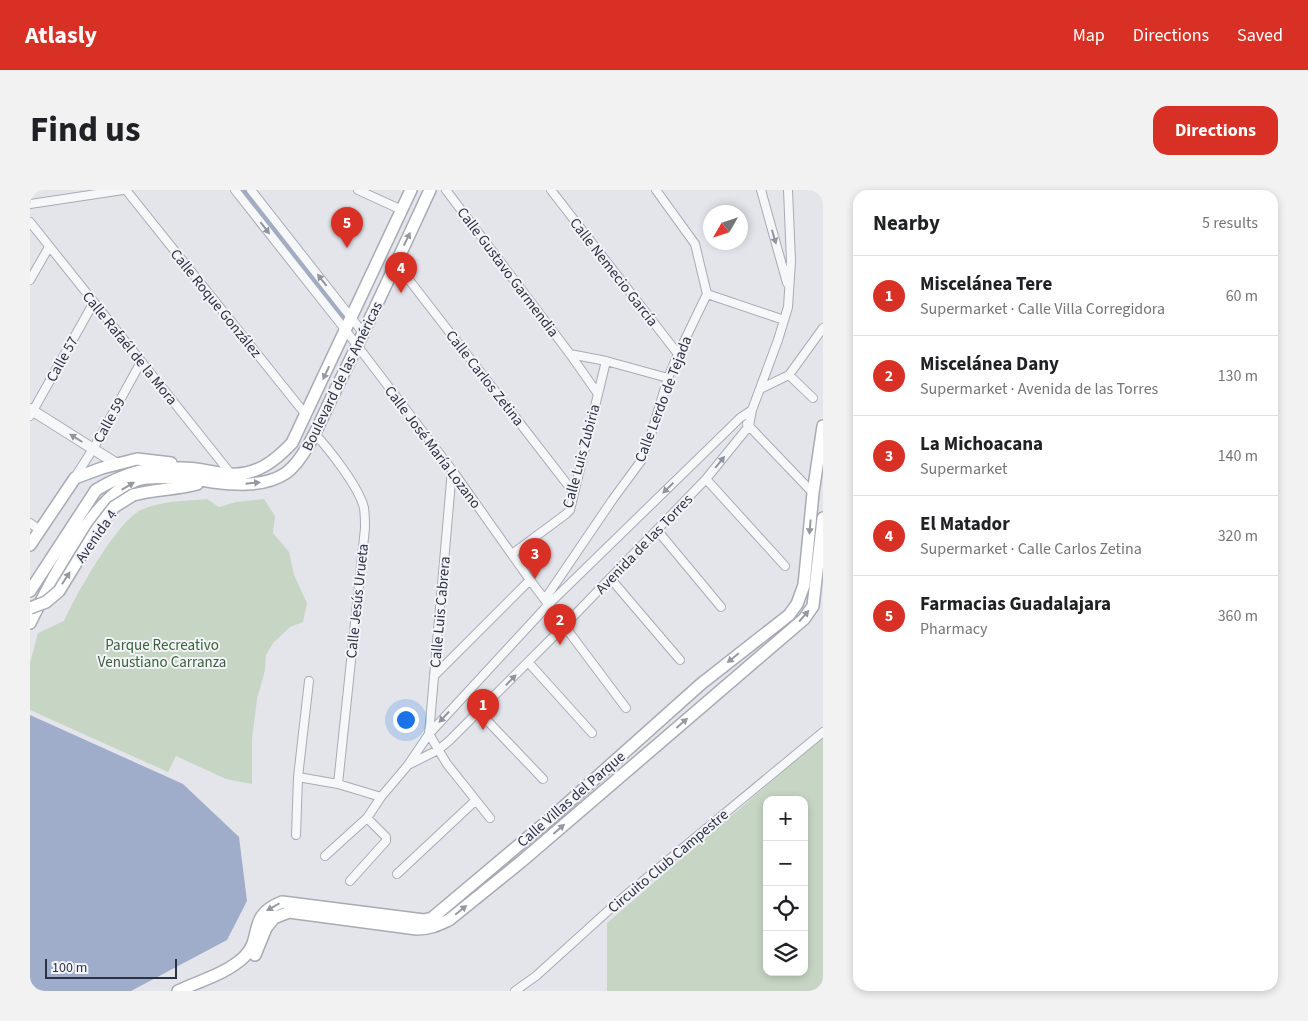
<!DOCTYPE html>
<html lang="en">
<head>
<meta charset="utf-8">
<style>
	:root { --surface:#fff; --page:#f2f2f2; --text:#202124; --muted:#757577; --line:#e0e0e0; --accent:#d93025 }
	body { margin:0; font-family:"Source Sans 3",sans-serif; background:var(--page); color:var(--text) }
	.controls { position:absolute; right:15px; bottom:15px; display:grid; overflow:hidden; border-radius:10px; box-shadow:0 2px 8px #0003 }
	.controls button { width:45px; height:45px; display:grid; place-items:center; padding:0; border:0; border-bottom:1px solid var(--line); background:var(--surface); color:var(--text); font:25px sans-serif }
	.compass { position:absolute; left:673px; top:15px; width:45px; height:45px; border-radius:50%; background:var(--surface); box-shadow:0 2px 8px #0003; rotate:231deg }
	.scale { position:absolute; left:15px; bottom:12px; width:132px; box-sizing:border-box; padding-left:5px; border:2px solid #2b3043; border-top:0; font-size:14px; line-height:18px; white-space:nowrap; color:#2b3043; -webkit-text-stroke:4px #f3f4f8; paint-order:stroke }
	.you { position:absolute; left:375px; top:529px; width:18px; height:18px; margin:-12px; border:4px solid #fff; border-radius:50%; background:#1a73e8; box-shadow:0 0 0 8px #1a73e833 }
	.badge { display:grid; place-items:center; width:32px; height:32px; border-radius:50%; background:var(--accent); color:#fff; font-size:16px; font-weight:700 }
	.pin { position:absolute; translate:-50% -41px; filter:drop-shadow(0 1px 2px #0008) }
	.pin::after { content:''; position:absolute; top:26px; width:18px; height:15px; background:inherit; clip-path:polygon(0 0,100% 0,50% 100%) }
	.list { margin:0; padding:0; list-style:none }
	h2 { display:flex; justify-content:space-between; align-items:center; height:65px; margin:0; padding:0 20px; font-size:21px }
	h2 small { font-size:16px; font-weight:400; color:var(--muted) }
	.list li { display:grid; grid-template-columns:32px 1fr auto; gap:15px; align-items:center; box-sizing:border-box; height:80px; padding:0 20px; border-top:1px solid var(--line) }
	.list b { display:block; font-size:19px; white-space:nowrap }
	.list p { margin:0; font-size:16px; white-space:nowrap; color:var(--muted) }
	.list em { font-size:16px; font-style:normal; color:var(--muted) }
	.icon { flex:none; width:28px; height:28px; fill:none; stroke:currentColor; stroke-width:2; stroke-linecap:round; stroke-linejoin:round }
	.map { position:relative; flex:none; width:793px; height:801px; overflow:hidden; border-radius:15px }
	header { display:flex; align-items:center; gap:30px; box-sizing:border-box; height:70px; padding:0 25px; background:var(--accent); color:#fff }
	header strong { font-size:24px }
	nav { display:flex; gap:28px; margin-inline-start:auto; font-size:18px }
	.intro { display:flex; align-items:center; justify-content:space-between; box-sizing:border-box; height:120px; padding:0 30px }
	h1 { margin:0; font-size:35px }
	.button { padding:12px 22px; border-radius:15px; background:var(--accent); color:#fff; font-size:18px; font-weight:700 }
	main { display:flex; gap:30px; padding:0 30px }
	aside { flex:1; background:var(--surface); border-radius:15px; box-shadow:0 2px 8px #0003 }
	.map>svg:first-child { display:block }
</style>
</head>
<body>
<header>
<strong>Atlasly</strong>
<nav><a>Map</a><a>Directions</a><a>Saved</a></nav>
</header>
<div class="intro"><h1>Find us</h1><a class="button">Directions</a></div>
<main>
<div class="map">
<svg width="793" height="801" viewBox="0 0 793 801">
	<rect width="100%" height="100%" fill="#e3e5eb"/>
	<!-- green -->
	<path fill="#c6d5c4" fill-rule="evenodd" d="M177,309L189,317L206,312L234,309L245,326L243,343L259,362L264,385L277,413L273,432L260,437L243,453L236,465L235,480L227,509L222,549V594L196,589L146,566L138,582L0,520V473L8,443L34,431C46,405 85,335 109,321C128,311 156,311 177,309Z
		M793,547V801H577V733ZM737,610H774V782H737Z"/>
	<!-- water -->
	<path fill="#9fadcb" d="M0,525L153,594L209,647L217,711L197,750L101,801H0Z"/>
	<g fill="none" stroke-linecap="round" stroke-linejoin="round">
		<!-- canal -->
		<path stroke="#9fadcb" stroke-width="9" d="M213,0L312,126"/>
		<defs>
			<path id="minor" d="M96,0L276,225
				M205,0L310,133L422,280L500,390L596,518
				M221,0L334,144
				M328,0L372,20
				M416,0L540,164L568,204
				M521,0L648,164
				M626,0L665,54L677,104
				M731,0L757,93
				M0,14L93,0
				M0,32L201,284
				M366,73L544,303
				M0,90L19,57
				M677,104L754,130
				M540,164L576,171L638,188
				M759,185L783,208
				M730,199L759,185L793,138
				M722,220L748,150L758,117L761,71L758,0
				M0,226L64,112
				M717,234L783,303
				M284,243C299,259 329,297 334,318C335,325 335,332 335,338L308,594
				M422,280L399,544L417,574L460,628
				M45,287L63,259L111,172
				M676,289L755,376
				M0,333L10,340
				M627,340L691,417
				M482,364L536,324L540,320L576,171
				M580,388L650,470
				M515,409L583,309L611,271L619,251L638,188L648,164L677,104
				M498,472L562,543
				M404,486L500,390
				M449,522L513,589
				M268,587L308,594L351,607
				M266,645L268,587L279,491
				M295,666L337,628L351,607L378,575L399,544L518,415L710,228L722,220L719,236L676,289L534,436L419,551L408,560L378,575
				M367,684L445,611
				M320,691L356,651V647L337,628
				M485,801L506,786L590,710L793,542"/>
			<path id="tertiary" d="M0,219L87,274"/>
			<path id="secondary" d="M103,305C124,299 146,300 167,294
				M0,355L45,288L72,278L107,269L141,273
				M0,401L66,300C96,282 118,276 154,278C169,278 184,283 199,284C226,286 245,271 262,253L381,0
				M0,433C20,393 63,305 107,290C123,285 165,289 183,292C207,295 235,297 256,283C276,269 292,227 303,205C337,137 368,69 400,0
				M225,765L236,738L244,728L259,722L387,739C400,739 408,735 419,730L492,671L774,429L783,416L793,328
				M148,801C169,791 196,784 214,767C234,748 216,726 252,712L394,730L402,728L521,628L671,494L759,425L767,414L774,395L783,303L793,236"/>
		</defs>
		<!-- minor casing -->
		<use href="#minor" stroke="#a8abb5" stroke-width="10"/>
		<!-- tertiary casing -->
		<use href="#tertiary" stroke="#a8abb5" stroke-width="12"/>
		<!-- secondary casing -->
		<use href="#secondary" stroke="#a8abb5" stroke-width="14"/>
		<!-- minor -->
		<use href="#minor" stroke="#f6f7f9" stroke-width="8"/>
		<!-- tertiary -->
		<use href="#tertiary" stroke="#f6f7f9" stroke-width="10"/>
		<!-- secondary -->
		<use href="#secondary" stroke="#fff" stroke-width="11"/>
		<defs>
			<path id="secondary-bridge" d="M0,418L16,412L29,401L67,339L84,317L103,305"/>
		</defs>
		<!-- secondary-bridge casing -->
		<use href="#secondary-bridge" stroke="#a8abb5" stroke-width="14" stroke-linecap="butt"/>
		<!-- secondary-bridge -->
		<use href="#secondary-bridge" stroke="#fff" stroke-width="11"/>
	</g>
	<!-- one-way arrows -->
	<defs><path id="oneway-solid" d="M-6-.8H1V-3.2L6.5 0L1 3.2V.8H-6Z" transform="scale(1.25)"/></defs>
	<g fill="#90949e">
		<use href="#oneway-solid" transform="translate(235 38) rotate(52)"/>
		<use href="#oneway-solid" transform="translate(744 47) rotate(74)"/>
		<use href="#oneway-solid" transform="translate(292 90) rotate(-128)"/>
		<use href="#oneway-solid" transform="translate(46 248) rotate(-148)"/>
		<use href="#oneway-solid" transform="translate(690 272) rotate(-51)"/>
		<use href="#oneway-solid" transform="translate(638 298) rotate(136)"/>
		<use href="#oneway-solid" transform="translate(481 490) rotate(-46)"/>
		<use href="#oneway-solid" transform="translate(414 527) rotate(133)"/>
	</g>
	<g fill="#9598a1">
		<use href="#oneway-solid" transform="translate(377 49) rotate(-65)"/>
		<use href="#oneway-solid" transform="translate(296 183) rotate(115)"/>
		<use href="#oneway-solid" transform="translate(223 293) rotate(-6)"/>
		<use href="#oneway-solid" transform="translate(98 296) rotate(-31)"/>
		<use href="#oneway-solid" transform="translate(780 337) rotate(95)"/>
		<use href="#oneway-solid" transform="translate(36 388) rotate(-57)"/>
		<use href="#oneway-solid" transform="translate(774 426) rotate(-49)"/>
		<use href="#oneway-solid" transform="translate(703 468) rotate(141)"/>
		<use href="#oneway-solid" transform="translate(652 533) rotate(-41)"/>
		<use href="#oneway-solid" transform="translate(529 639) rotate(-41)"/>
		<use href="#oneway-solid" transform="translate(243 717) rotate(150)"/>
		<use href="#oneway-solid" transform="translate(431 720) rotate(-39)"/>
	</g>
	<g text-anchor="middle" stroke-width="4" stroke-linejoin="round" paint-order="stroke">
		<!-- street labels -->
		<g font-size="15" fill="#2b3043" stroke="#f3f4f8">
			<text transform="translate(478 82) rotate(53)" y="5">Calle Gustavo Garmendia</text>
			<text transform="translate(584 82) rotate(52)" y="5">Calle Nemecio García</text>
			<text transform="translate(186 113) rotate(51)" y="5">Calle Roque González</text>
			<text transform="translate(100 158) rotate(51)" y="5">Calle Rafaél de la Mora</text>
			<text transform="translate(32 169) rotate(-61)" y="5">Calle 57</text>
			<text transform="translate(312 186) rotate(-64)" y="5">Boulevard de las Américas</text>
			<text transform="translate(455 188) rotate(52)" y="5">Calle Carlos Zetina</text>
			<text transform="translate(633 209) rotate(-69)" y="5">Calle Lerdo de Tejada</text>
			<text transform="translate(79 230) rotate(-61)" y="5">Calle 59</text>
			<text transform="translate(403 257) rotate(53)" y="5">Calle José María Lozano</text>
			<text transform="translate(551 266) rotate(-75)" y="5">Calle Luis Zubiria</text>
			<text transform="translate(66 346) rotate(-55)" y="5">Avenida 4</text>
			<text transform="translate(614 354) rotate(-46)" y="5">Avenida de las Torres</text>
			<text transform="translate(327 411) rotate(-84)" y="5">Calle Jesús Urueta</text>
			<text transform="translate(410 422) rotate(-85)" y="5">Calle Luis Cabrera</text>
			<text transform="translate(541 609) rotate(-41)" y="5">Calle Villas del Parque</text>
			<text transform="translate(638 671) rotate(-40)" y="5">Circuito Club Campestre</text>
		</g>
		<!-- park labels -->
		<g font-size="15" fill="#395f38" stroke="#f3f4f8">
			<text x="132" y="460">Parque Recreativo<tspan x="132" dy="17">Venustiano Carranza</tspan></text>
		</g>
	</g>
</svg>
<div class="controls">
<button>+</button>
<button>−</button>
<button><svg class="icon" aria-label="locate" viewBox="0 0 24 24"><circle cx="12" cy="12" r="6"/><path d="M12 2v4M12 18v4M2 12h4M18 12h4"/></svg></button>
<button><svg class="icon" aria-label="layers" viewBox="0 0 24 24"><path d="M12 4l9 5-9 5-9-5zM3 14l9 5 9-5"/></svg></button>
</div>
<svg class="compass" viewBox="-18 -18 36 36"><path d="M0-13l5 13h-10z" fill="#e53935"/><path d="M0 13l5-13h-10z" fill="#757577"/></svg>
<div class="scale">100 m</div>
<div class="you"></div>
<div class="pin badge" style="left:453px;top:540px">1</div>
<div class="pin badge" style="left:530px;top:455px">2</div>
<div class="pin badge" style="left:505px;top:389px">3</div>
<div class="pin badge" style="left:371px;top:103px">4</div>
<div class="pin badge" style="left:317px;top:58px">5</div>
</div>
<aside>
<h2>Nearby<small>5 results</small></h2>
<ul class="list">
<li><span class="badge">1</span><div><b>Miscelánea Tere</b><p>Supermarket · Calle Villa Corregidora</p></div><em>60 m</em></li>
<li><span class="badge">2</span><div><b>Miscelánea Dany</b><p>Supermarket · Avenida de las Torres</p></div><em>130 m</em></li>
<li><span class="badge">3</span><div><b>La Michoacana</b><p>Supermarket</p></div><em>140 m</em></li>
<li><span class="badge">4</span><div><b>El Matador</b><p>Supermarket · Calle Carlos Zetina</p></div><em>320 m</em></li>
<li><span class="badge">5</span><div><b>Farmacias Guadalajara</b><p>Pharmacy</p></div><em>360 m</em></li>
</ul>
</aside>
</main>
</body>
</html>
